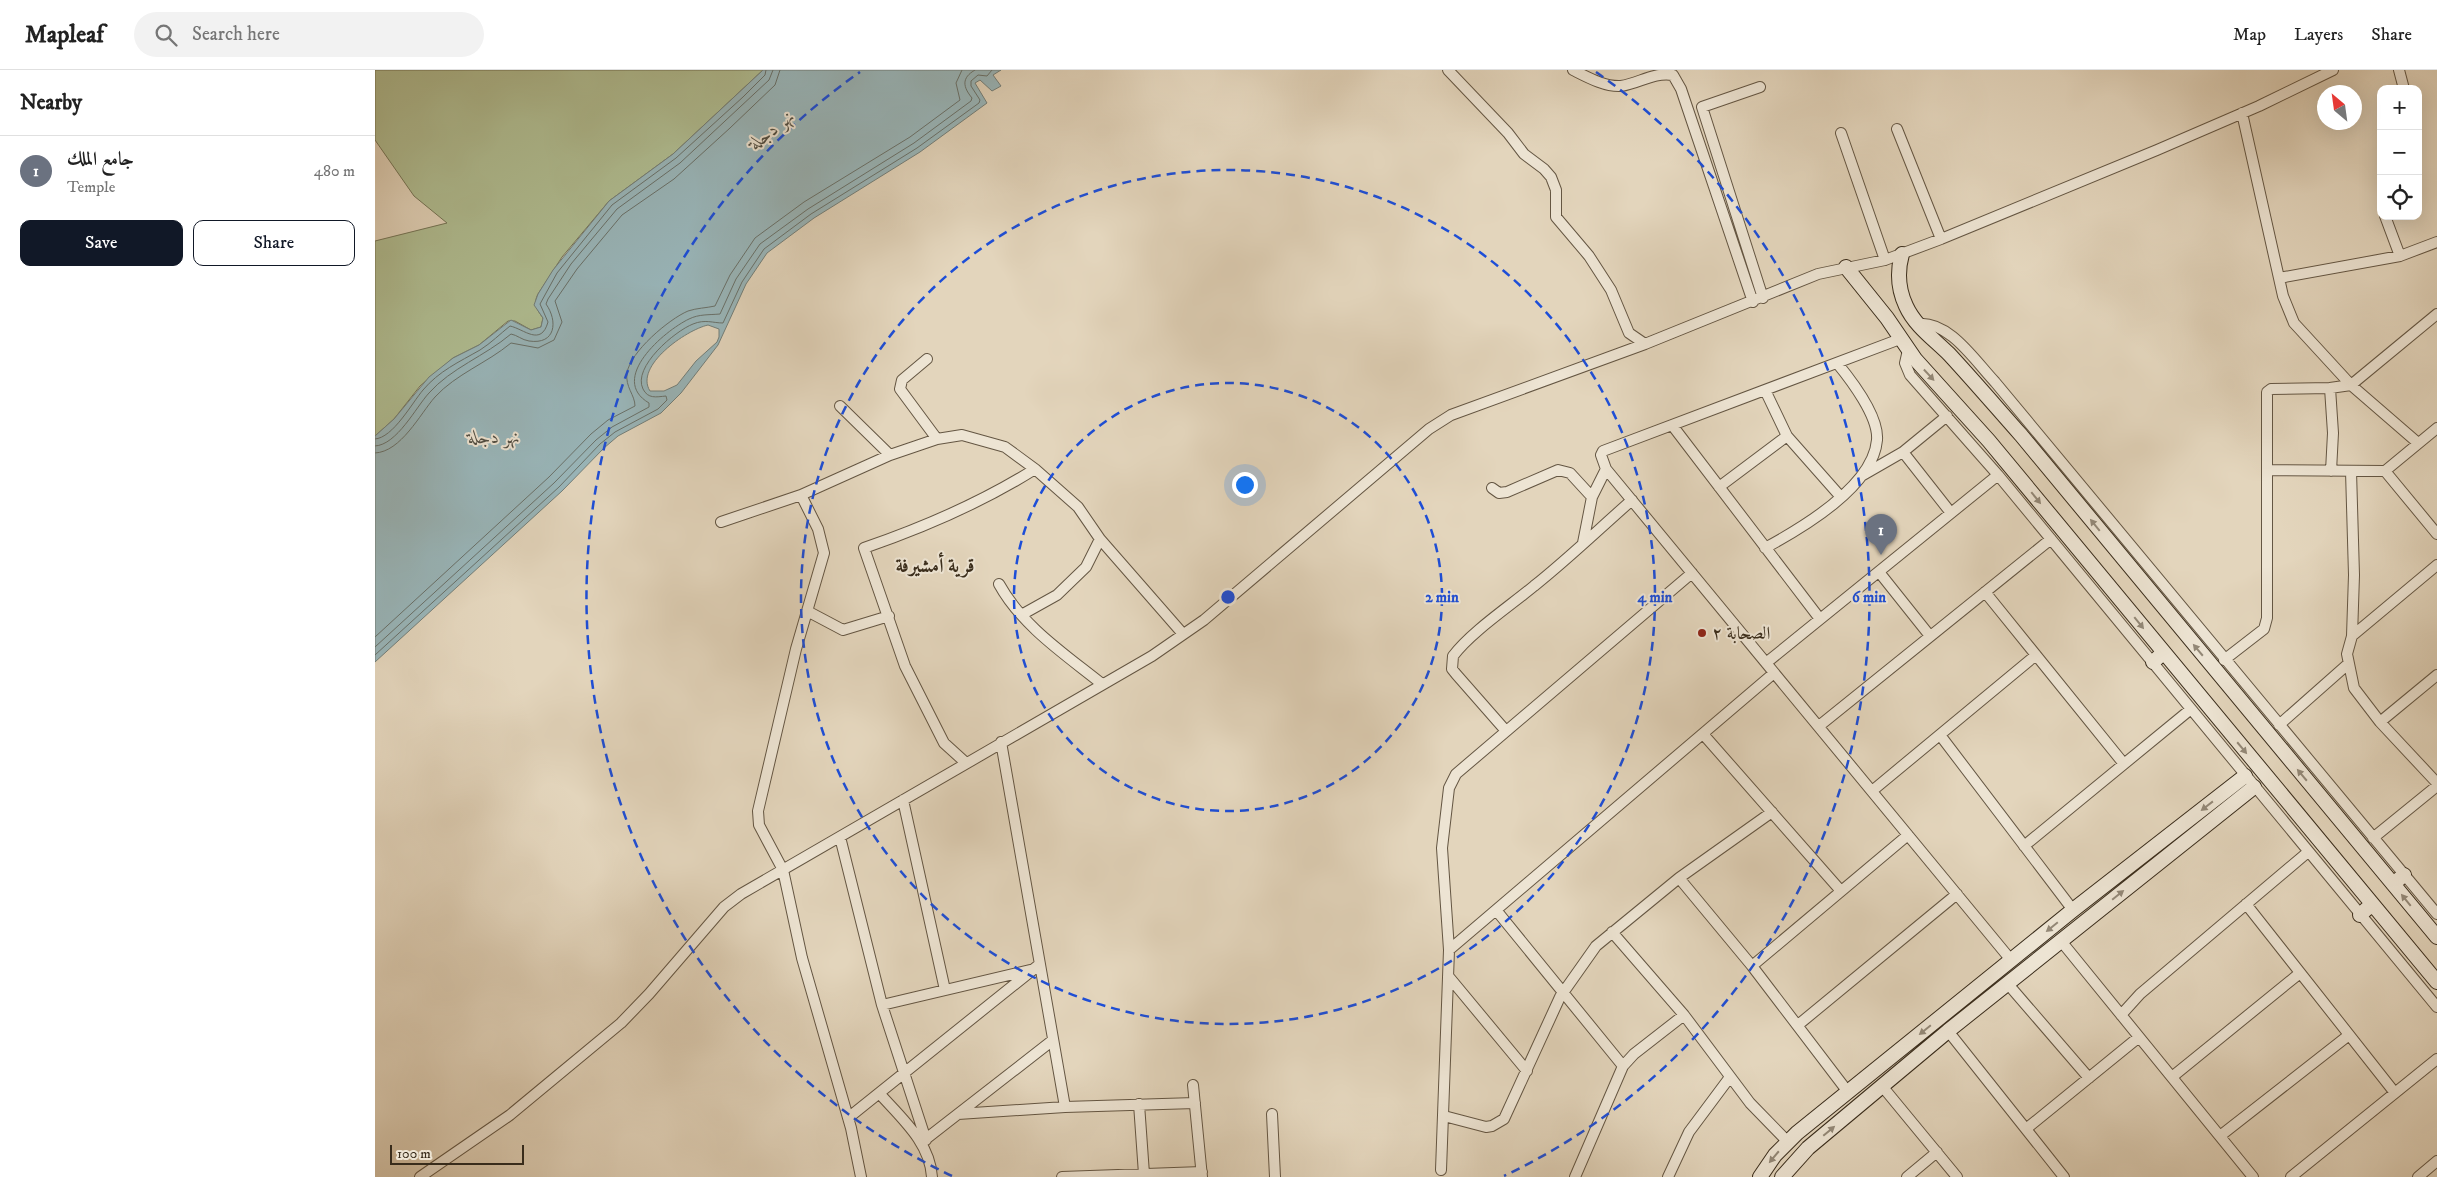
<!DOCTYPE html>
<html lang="en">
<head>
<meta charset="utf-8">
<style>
	:root { --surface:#fff; --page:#f2f2f2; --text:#222; --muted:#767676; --line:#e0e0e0; --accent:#111827 }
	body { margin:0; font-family:"IM FELL DW Pica",Amiri,serif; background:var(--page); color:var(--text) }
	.controls { position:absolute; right:15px; top:15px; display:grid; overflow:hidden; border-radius:10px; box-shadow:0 5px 20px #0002 }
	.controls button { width:45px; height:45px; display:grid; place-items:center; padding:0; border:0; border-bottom:1px solid var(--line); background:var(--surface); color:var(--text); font:25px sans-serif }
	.compass { position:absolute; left:1942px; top:15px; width:45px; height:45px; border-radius:50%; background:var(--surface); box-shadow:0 5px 20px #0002; rotate:331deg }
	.scale { position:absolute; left:15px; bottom:12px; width:134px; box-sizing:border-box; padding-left:5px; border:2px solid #392c1b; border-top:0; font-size:14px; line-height:18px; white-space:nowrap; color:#392c1b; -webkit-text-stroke:4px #ede4d3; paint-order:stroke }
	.you { position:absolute; left:869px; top:414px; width:18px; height:18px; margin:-12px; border:4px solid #fff; border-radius:50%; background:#1a73e8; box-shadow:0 0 0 8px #1a73e833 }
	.badge { display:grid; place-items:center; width:32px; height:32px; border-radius:50%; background:var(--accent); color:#fff; font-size:16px; font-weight:700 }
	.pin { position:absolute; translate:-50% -41px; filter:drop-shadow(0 1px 2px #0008) }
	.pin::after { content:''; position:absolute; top:26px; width:18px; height:15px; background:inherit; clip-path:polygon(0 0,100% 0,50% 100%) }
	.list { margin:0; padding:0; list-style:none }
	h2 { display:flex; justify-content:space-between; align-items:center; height:65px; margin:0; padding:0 20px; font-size:21px }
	h2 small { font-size:16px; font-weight:400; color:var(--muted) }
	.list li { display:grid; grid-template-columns:32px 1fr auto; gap:15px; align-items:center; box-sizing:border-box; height:70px; padding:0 20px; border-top:1px solid var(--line) }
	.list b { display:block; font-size:19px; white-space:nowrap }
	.list p { margin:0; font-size:16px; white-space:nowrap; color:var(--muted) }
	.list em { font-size:16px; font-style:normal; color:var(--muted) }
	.actions { display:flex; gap:10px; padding:15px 20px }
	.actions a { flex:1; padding:11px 0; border:1px solid var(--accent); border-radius:10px; text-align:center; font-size:18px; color:var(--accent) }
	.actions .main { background:var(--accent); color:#fff }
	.icon { flex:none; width:28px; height:28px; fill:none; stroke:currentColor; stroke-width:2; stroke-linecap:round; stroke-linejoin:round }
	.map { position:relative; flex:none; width:2062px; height:1107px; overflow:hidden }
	header { display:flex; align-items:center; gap:30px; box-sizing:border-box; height:70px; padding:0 25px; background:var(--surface); border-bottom:1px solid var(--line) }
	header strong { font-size:24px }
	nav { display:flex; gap:28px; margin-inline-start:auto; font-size:18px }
	.search { width:350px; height:45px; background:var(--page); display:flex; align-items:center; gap:12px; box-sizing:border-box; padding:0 18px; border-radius:28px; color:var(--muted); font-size:19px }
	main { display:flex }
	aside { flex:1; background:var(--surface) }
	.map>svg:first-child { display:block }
</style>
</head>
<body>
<header>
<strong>Mapleaf</strong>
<div class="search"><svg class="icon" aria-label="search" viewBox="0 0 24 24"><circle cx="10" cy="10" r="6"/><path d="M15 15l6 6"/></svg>Search here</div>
<nav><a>Map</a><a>Layers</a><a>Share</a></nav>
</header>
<main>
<aside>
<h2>Nearby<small></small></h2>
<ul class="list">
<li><span class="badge" style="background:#6b7280">1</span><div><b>جامع الملك</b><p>Temple</p></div><em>480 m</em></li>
</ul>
<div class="actions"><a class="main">Save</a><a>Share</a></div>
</aside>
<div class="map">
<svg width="2062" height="1107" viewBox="0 0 2062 1107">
	<rect width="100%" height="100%" fill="#e3d5bc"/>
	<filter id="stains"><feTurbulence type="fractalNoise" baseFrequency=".004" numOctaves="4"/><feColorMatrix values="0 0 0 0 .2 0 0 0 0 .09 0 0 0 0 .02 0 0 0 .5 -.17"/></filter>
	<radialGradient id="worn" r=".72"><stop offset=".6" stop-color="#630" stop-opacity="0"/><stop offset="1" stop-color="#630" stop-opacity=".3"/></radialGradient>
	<!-- green -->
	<path fill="#b0be93" stroke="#747557" d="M0,0H388L298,84L234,131L187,187L163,224C158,233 162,240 168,248L166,257L156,260L140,251H133L104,275L78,288L45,316L19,349L0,366V171L72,153L39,126L0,70Z"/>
	<!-- water -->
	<path fill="#99b6ba" stroke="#737f7a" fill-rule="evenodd" d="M388,0H626L618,5L626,16L617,21L605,10L600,13L612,33L545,82L439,148L392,183L371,214L343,275L306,323L286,343L243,366L229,378L187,421L0,592V366L19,349L54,307L78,288L104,275L136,250L156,260L166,257L168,248L159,235L163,224L178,200L234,131L298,84ZM333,255L344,259V267L342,272L321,291L302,315L289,321H275C259,296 311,260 333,255Z"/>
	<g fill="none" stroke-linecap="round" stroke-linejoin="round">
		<!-- shore -->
		<path stroke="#69716a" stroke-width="1" d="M0,369C18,368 37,333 48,320C64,301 84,292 105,280C116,273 125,264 135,256C149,259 166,277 173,252L165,234L182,203L237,135L301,88L368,27L390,5L391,0
			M0,376C22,375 41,337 54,323C76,298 110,286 136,264C142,265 147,270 154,271C181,275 183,251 171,234L173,229L196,194L242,139L305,93L394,10L398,0
			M0,383C26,382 45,344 60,327C81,304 112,293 136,273L163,278L179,270L187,252L180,231L202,199L247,145L299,109L355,58L400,15L405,0
			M0,567L174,407L216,364L233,350L260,336C260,325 250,317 252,303C255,282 294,249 313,241C322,238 331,238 340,236L355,205L380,168L429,132L535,67L585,30L581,13L587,0
			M0,577L179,413L221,370L237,357L274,337V333C233,309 289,261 314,249C324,244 334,245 345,244L361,209L385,174L433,139L539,73L596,31L597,28C588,17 586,8 600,0
			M0,585L184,417L225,374L240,362L283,339L292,330L291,326C281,327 273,329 268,319C257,297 300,261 318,254C330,249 338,253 348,253L367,212L389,179L436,144L542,78L604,33L605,30L596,16V11L603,5L612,6L617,0"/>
		<defs>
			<path id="street" d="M1073,0L1133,63L1149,84L1169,99L1176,107L1181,120V147L1214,186L1236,220L1254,263L1270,274L1443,204L1510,190L1566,169L1782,80L1884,36L1958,0
				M1198,0C1212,7 1230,17 1246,16C1265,13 1278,2 1298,5L1306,19L1378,232
				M2024,0L2029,19
				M1385,17L1327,37L1388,228
				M1867,43L1908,226L1919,253L1976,315L2043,373
				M1522,59L1566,169
				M1466,63L1510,190
				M2010,146L2025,186
				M1904,208L2025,186L2062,172
				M1542,254C1574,250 1600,291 1620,312L2062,844
				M1525,269L1228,381L1226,385L1231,399L1636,890
				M1533,280L1530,293L1535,305L1623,405L2062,937
				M552,289L527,310L525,319L562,369
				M1390,320L1412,366L1465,426
				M465,336L515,385
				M1297,355L1445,549
				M1528,382L1572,346
				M1894,400L2010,401L2062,358
				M1956,401L1958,363L1955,318L1976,315L2062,244
				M1976,401L1979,505L1977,566L1972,584L1979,618L2005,652L2062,713
				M2010,401L2062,464
				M1488,405L1528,382L1576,443
				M1344,417L1412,366
				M1117,418L1124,423L1132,422L1183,400L1195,403L1217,427
				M346,452L426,425
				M1208,473L1217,427L1231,399
				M1390,478C1427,458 1498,417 1502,370C1504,347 1476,310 1462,293
				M1504,502L1555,566
				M624,514C647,556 691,585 727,614
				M1610,522L1749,694
				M434,542L468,560L514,546
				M648,544L682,525L711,497L725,469
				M1977,566L2062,495
				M1849,590L1889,559L1892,548V322L1896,319L1955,318
				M1391,593L1623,405
				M2005,652L2062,605
				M1904,655L1973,594
				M1444,656L1676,469
				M1131,661L1081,604L1077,599L1078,586C1096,562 1135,536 1159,516C1193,489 1224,459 1257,430
				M1328,664L1466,821
				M1565,665L1698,840
				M626,672L690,1037
				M591,693L569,673L530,596L489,478C550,457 606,433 660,399
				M1497,721L1661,585
				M528,730L570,920
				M465,767L507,935L551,1070
				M1998,768L2062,716
				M1649,776L1816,639
				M1304,808L1377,896L1473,1022
				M1871,834L2020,1023
				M1121,840L1248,996
				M1237,862L1309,945L1375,1033L1413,1072
				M1686,871L1878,1107
				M1074,880L1399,603
				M1377,896L1533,765
				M1074,907L1152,1001
				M1632,913L1714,1008
				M507,935L655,900
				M1746,945L1765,924L1933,782
				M1423,955L1582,824
				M1573,961L1689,1107
				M1797,1007L1925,903
				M818,1015L827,1107
				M1507,1016L1582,1107
				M504,1023C526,1048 555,1072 557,1107
				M764,1034L769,1104
				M583,1044L690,1037L820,1033
				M897,1044L900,1107
				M1069,1046L1111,1057L1117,1056L1129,1049L1185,927L1221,876L1304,808L1397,742
				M473,1048L665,894
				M1651,1059L1764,967
				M1845,1066L1974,965
				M547,1072L678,970
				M1066,1100L1074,880L1067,778L1074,718L1081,704L1317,503
				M45,1107L135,1045L246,953L274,924L349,837L366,824L777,586L829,550L1054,359L1076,345L1270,274
				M486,1107L476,1058L427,888L408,800L384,755L383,741L421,579L449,483L443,459L426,425L515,385L562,369L587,365L630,377L660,399L703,437L725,469L808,564
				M687,1107L827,1102
				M1200,1107L1248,996L1259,984L1309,945
				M1293,1107L1314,1062L1355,1007
				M1532,1107L1562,1082
				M1916,1107L2062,989
				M2043,1107L2062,1091"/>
			<path id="secondary" d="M1527,184C1522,202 1523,219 1531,236C1540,256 1559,269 1574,284C1599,311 1622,338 1646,365L2062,867
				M1471,197L1512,248L1540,289L1614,371L2062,912
				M1778,592L1788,583
				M2018,814L2029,805
				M1985,845L1997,834
				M1385,1107L1400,1085L1422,1063L1698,840L1870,706
				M1407,1107L1433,1078L1573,961L1879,717"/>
		</defs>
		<!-- street casing -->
		<use href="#street" stroke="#645643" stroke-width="12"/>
		<!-- secondary casing -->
		<use href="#secondary" stroke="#392c1b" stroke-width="16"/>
		<!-- street -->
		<use href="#street" stroke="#ede4d3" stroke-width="10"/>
		<!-- secondary -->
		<use href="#secondary" stroke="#ede4d3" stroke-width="14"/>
	</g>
	<!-- one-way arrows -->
	<defs><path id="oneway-solid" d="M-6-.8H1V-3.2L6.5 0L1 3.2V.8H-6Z" transform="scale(1.25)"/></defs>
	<g fill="#938877">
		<use href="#oneway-solid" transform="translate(1554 305) rotate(47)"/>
		<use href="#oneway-solid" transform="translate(1661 428) rotate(51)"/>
		<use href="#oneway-solid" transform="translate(1720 455) rotate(-129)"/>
		<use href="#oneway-solid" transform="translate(1764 553) rotate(51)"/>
		<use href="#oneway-solid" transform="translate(1823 580) rotate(-130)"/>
		<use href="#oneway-solid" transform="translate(1867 678) rotate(50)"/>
		<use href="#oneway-solid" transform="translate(1927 705) rotate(-130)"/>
		<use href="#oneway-solid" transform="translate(1832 736) rotate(142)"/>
		<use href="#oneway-solid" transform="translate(1743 825) rotate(-39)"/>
		<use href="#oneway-solid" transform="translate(2031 830) rotate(-129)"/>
		<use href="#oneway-solid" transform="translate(1677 857) rotate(141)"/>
		<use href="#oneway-solid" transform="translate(1550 960) rotate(141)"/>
		<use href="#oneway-solid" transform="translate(1454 1061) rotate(-40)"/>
		<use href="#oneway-solid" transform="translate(1399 1087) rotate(130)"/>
	</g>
	<!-- distance rings -->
	<g fill="none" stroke="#1d4ed8" stroke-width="2.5" stroke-dasharray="9 6">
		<circle cx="853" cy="527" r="214"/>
		<circle cx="853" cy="527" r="427"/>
		<path d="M577 1106A641 641 0 0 1 485 2M1221 2A641 641 0 0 1 1129 1106"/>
	</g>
	<!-- markers -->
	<circle fill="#8f2418" stroke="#ede4d3" stroke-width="2" cx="1327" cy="563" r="5"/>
	<g text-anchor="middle" stroke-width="4" stroke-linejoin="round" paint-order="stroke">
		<!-- poi labels -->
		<g font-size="18" fill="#392c1b" stroke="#ede4d3" text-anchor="start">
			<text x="1337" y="569">الصحابة ٢</text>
		</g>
		<!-- water labels -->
		<g font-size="19" font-style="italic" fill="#514e43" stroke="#ede4d3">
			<text transform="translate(396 59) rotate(-38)" y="7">نهر دجلة</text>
			<text x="119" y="373">نهر دجلة</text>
		</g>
		<!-- quarter labels -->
		<g font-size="20" font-weight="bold" fill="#392c1b" stroke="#ede4d3">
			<text x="560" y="502">قرية أمشيرفة</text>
		</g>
	</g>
	<circle cx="853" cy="527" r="8" fill="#1d4ed8" stroke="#ede4d3" stroke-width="2.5"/>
	<g font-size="15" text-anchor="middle" font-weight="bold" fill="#1d4ed8" stroke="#ede4d3" stroke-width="4" stroke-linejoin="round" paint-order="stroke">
		<text x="1067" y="532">2 min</text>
		<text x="1280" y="532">4 min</text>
		<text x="1494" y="532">6 min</text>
	</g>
	<rect width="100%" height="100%" filter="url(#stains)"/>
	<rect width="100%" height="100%" fill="url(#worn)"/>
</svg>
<div class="controls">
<button>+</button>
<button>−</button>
<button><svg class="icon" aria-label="locate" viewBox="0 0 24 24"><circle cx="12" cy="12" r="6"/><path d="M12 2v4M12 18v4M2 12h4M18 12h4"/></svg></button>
</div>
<svg class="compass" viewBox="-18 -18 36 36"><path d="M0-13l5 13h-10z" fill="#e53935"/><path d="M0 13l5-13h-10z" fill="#767676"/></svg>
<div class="scale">100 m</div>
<div class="you"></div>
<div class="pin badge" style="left:1506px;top:485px;background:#6b7280">1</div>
</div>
</main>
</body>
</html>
